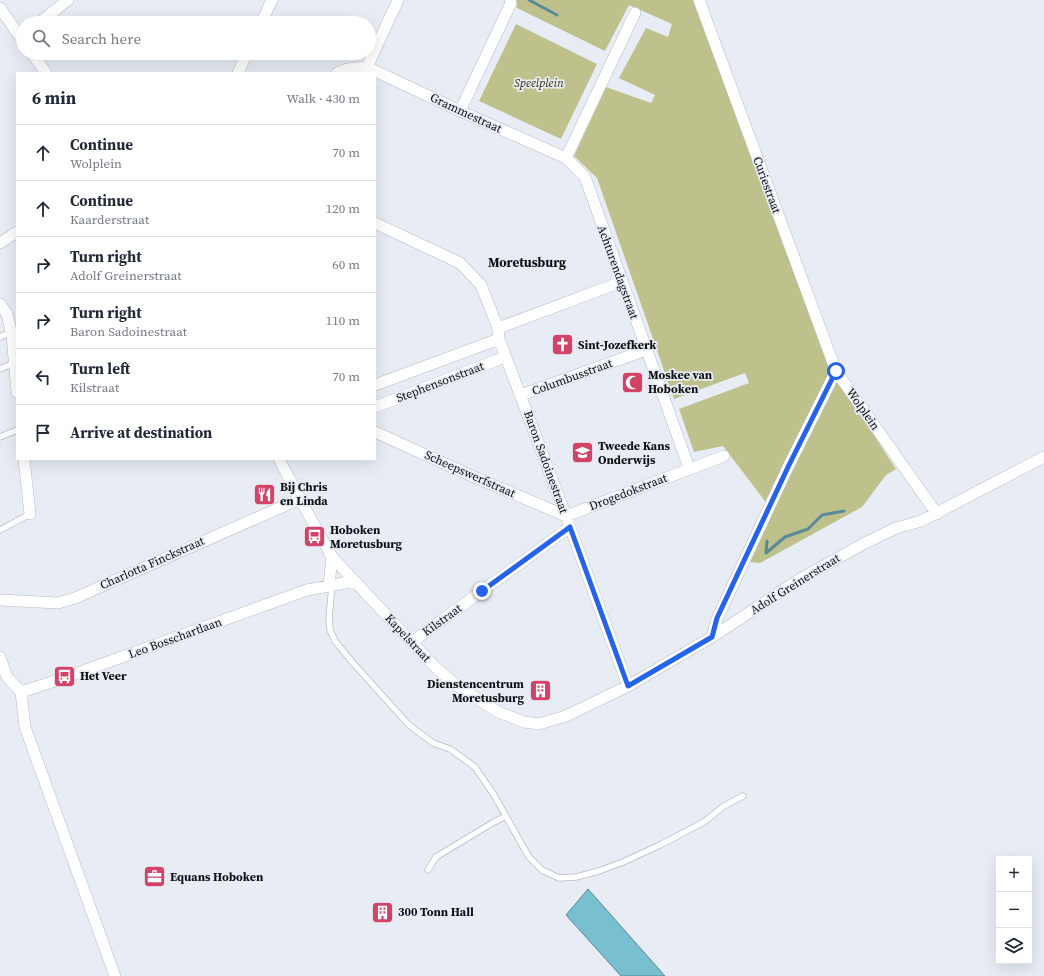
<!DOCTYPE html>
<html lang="en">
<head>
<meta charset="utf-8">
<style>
	:root { --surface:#fff; --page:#f6f6f7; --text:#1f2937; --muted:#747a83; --line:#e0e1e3 }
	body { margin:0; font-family:"Source Serif 4",serif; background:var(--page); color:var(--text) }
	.controls { position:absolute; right:12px; bottom:12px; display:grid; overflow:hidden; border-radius:0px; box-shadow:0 4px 16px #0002 }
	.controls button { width:36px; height:36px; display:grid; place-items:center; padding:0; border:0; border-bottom:1px solid var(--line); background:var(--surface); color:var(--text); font:20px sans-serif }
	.stop { position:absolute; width:12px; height:12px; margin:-9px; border:3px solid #2563eb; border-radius:50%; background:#fff }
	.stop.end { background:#2563eb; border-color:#fff; box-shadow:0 1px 4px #0008 }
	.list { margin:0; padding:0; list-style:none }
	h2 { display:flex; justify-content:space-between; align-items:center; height:52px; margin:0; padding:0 16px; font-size:17px }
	h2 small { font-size:13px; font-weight:400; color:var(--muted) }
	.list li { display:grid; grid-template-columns:26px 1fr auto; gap:12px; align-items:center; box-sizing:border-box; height:56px; padding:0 16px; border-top:1px solid var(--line) }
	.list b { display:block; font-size:15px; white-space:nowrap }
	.list p { margin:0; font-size:13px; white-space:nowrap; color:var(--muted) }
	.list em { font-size:13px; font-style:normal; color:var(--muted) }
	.icon { flex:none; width:22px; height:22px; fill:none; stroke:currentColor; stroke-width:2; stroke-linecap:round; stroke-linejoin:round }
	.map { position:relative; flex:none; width:1044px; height:976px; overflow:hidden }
	.search { position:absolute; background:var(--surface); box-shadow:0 4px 16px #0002; left:16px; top:16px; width:360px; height:44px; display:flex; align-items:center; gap:10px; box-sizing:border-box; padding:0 14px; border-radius:22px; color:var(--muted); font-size:15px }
	.panel { position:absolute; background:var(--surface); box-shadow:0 4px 16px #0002; left:16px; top:72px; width:360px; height:388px; border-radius:0px }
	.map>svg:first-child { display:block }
</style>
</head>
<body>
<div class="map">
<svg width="1044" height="976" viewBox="0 0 1044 976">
	<rect width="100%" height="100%" fill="#e8edf5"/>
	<!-- green -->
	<path fill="#bfc18c" d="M515,0H696L828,365L896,469L886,475L862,507L760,563L750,562L768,505L723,446L694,452L679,409L749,383L745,373L674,399L597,178L574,156L606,87L651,103L655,95L619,78L646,28L668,37L672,24L629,5L605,51L517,8Z
		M516,24L597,64L561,139L479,101Z"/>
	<!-- water -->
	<path fill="#78bfd0" stroke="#588a97" d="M588,889L665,976H621L566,915Z"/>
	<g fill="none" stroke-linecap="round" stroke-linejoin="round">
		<!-- stream -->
		<path stroke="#588a97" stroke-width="3" d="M529,0L557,15
			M767,541L766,553L785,537L808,529L822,515L844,511"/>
		<defs>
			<path id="service" d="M0,337L11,332
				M0,369L14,363
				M0,437L17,430
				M0,530L30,514
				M332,585L329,619L330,630L335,641L353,663L409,725L433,743L450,749L475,767L494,795L529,857L542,870L559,878L576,877L599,871L623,862L660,845L704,822L724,806L743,796
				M428,870L436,857L494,822L506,816"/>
			<path id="minor" d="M699,0L836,371
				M0,8L23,41
				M39,23L68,0
				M261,23L272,0
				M32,53L46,73
				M367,67L460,111L566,158L585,177L689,468
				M367,67L398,0
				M238,73L247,53
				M337,73L347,69L367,67
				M460,111L511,3L510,0
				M566,158L635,13
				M375,223L460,263L481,285L498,328L499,339L566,516L628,686
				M0,243L17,232
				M0,304L7,314L12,335L17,392
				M498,328L621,282
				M375,385L499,339
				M521,395L646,350
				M375,407L505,357
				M375,432L472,476L566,516L724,456
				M24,459L30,514
				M279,459L300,499L332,557L434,666L456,685L498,712L524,722L539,724L566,716L628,686L712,637L800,579L863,544L896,528L921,521L1044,457
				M329,585L332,557
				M0,600L58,603L75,598L300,499
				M712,637L717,619L789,465L836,371L937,514
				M412,642L570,527
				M0,657L7,677L21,692L25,727L115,976
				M21,692L64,678L307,590L355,581"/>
		</defs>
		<!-- service casing -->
		<use href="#service" stroke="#b6bcc2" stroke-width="7"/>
		<!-- minor casing -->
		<use href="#minor" stroke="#b6bcc2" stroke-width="12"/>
		<!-- service -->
		<use href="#service" stroke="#fff" stroke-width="5.5"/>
		<!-- minor -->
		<use href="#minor" stroke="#fff" stroke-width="11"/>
	</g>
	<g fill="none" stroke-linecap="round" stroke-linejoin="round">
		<!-- route -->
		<path stroke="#2563eb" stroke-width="5" d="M482,591L570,527L628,686L712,637L717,618L789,465L836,371"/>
	</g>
	<!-- icons -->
	<defs>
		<symbol id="church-square" viewBox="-11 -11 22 22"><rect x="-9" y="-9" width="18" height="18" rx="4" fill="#d24367" stroke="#e8edf5"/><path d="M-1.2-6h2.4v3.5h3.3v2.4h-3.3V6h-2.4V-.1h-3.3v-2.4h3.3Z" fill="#fff"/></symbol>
		<symbol id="mosque-square" viewBox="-11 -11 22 22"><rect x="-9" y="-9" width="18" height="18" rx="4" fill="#d24367" stroke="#e8edf5"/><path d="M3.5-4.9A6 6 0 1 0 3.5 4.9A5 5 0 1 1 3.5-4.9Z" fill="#fff"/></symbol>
		<symbol id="school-square" viewBox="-11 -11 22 22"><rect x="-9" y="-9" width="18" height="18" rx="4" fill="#d24367" stroke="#e8edf5"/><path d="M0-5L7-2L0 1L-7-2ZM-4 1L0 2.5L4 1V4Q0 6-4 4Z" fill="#fff"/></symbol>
		<symbol id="restaurant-square" viewBox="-11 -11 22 22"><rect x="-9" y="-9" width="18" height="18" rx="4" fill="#d24367" stroke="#e8edf5"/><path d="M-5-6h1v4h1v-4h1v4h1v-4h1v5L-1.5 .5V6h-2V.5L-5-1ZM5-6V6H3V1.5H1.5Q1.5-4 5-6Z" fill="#fff"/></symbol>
		<symbol id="bus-square" viewBox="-11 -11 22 22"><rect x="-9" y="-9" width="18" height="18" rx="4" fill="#d24367" stroke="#e8edf5"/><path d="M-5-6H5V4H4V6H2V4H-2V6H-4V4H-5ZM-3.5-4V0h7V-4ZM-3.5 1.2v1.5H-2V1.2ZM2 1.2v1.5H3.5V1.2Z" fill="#fff"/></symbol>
		<symbol id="building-square" viewBox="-11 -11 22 22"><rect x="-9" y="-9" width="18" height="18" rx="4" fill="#d24367" stroke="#e8edf5"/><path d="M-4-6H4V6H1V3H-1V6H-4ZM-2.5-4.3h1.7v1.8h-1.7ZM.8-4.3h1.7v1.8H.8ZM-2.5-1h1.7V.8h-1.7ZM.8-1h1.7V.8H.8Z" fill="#fff"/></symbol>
		<symbol id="office-square" viewBox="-11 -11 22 22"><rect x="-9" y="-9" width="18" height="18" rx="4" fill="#d24367" stroke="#e8edf5"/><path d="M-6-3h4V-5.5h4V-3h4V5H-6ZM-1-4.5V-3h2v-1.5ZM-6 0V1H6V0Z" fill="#fff"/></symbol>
	</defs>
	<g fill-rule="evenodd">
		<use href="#church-square" x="550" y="332" width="25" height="25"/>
		<use href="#mosque-square" x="620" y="370" width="25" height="25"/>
		<use href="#school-square" x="570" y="440" width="25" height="25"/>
		<use href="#restaurant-square" x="252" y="482" width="25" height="25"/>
		<use href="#bus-square" x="302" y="524" width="25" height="25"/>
		<use href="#bus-square" x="52" y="664" width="25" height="25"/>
		<use href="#building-square" x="528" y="678" width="25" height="25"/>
		<use href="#office-square" x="142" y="864" width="25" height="25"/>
		<use href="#building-square" x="370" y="900" width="25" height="25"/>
	</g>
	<g text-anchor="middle" stroke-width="3.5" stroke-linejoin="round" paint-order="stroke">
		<!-- park labels -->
		<g font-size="12" font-style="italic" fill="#333406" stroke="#e8edf5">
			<text x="539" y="87">Speelplein</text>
		</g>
		<!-- street labels -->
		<g font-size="12" fill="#0d0f11" stroke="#e8edf5">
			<text transform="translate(466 113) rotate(25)" y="4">Grammestraat</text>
			<text transform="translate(767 185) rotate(70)" y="4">Curiestraat</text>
			<text transform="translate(618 272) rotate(70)" y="4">Achturendagstraat</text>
			<text transform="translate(572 377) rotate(-20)" y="4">Columbusstraat</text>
			<text transform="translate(440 382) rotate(-21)" y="4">Stephensonstraat</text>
			<text transform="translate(863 409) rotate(55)" y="4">Wolplein</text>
			<text transform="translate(546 462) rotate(70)" y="4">Baron Sadoinestraat</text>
			<text transform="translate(470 474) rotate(24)" y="4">Scheepswerfstraat</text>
			<text transform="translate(628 492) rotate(-21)" y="4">Drogedokstraat</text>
			<text transform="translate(152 563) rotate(-24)" y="4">Charlotta Finckstraat</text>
			<text transform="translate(795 584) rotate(-32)" y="4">Adolf Greinerstraat</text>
			<text transform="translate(442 620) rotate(-36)" y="4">Kilstraat</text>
			<text transform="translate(175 638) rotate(-20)" y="4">Leo Bosschartlaan</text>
			<text transform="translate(408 638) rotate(47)" y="4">Kapelstraat</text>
		</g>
		<!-- poi labels -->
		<g font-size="12" font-weight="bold" fill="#0d0f11" stroke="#e8edf5" text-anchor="start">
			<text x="578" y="349">Sint-Jozefkerk</text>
			<text x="648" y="379">Moskee van<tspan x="648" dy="14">Hoboken</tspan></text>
			<text x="598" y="450">Tweede Kans<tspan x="598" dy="14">Onderwijs</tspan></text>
			<text x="280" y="491">Bij Chris<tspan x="280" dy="14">en Linda</tspan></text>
			<text x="330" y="534">Hoboken<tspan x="330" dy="14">Moretusburg</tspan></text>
			<text x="80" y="680">Het Veer</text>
			<text x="524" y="688" text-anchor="end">Dienstencentrum<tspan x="524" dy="14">Moretusburg</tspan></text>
			<text x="170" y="881">Equans Hoboken</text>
			<text x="398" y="916">300 Tonn Hall</text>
		</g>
		<!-- neighbourhood labels -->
		<g font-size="13" font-weight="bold" fill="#0d0f11" stroke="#e8edf5">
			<text x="527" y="267">Moretusburg</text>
		</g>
	</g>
</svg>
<div class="controls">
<button>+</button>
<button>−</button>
<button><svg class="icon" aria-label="layers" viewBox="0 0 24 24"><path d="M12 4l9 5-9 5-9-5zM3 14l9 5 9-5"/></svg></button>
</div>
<div class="stop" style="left:836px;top:371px"></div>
<div class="stop end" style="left:482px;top:591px"></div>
<div class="search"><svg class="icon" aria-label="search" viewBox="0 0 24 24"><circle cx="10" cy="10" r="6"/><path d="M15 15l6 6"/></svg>Search here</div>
<section class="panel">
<h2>6 min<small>Walk · 430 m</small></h2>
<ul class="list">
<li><svg class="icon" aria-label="ahead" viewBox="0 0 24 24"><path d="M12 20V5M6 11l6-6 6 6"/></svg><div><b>Continue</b><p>Wolplein</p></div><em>70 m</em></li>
<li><svg class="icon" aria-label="ahead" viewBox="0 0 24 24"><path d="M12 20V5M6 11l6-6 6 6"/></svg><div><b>Continue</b><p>Kaarderstraat</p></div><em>120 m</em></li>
<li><svg class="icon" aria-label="right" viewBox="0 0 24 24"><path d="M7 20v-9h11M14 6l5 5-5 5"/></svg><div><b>Turn right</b><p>Adolf Greinerstraat</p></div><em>60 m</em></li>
<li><svg class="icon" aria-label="right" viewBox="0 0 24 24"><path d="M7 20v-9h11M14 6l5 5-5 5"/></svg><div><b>Turn right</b><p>Baron Sadoinestraat</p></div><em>110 m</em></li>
<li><svg class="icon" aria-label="left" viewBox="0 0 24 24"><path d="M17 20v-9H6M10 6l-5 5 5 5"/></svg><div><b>Turn left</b><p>Kilstraat</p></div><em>70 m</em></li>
<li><svg class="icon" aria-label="arrive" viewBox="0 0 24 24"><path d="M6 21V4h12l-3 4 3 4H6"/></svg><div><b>Arrive at destination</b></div></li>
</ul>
</section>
</div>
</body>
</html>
